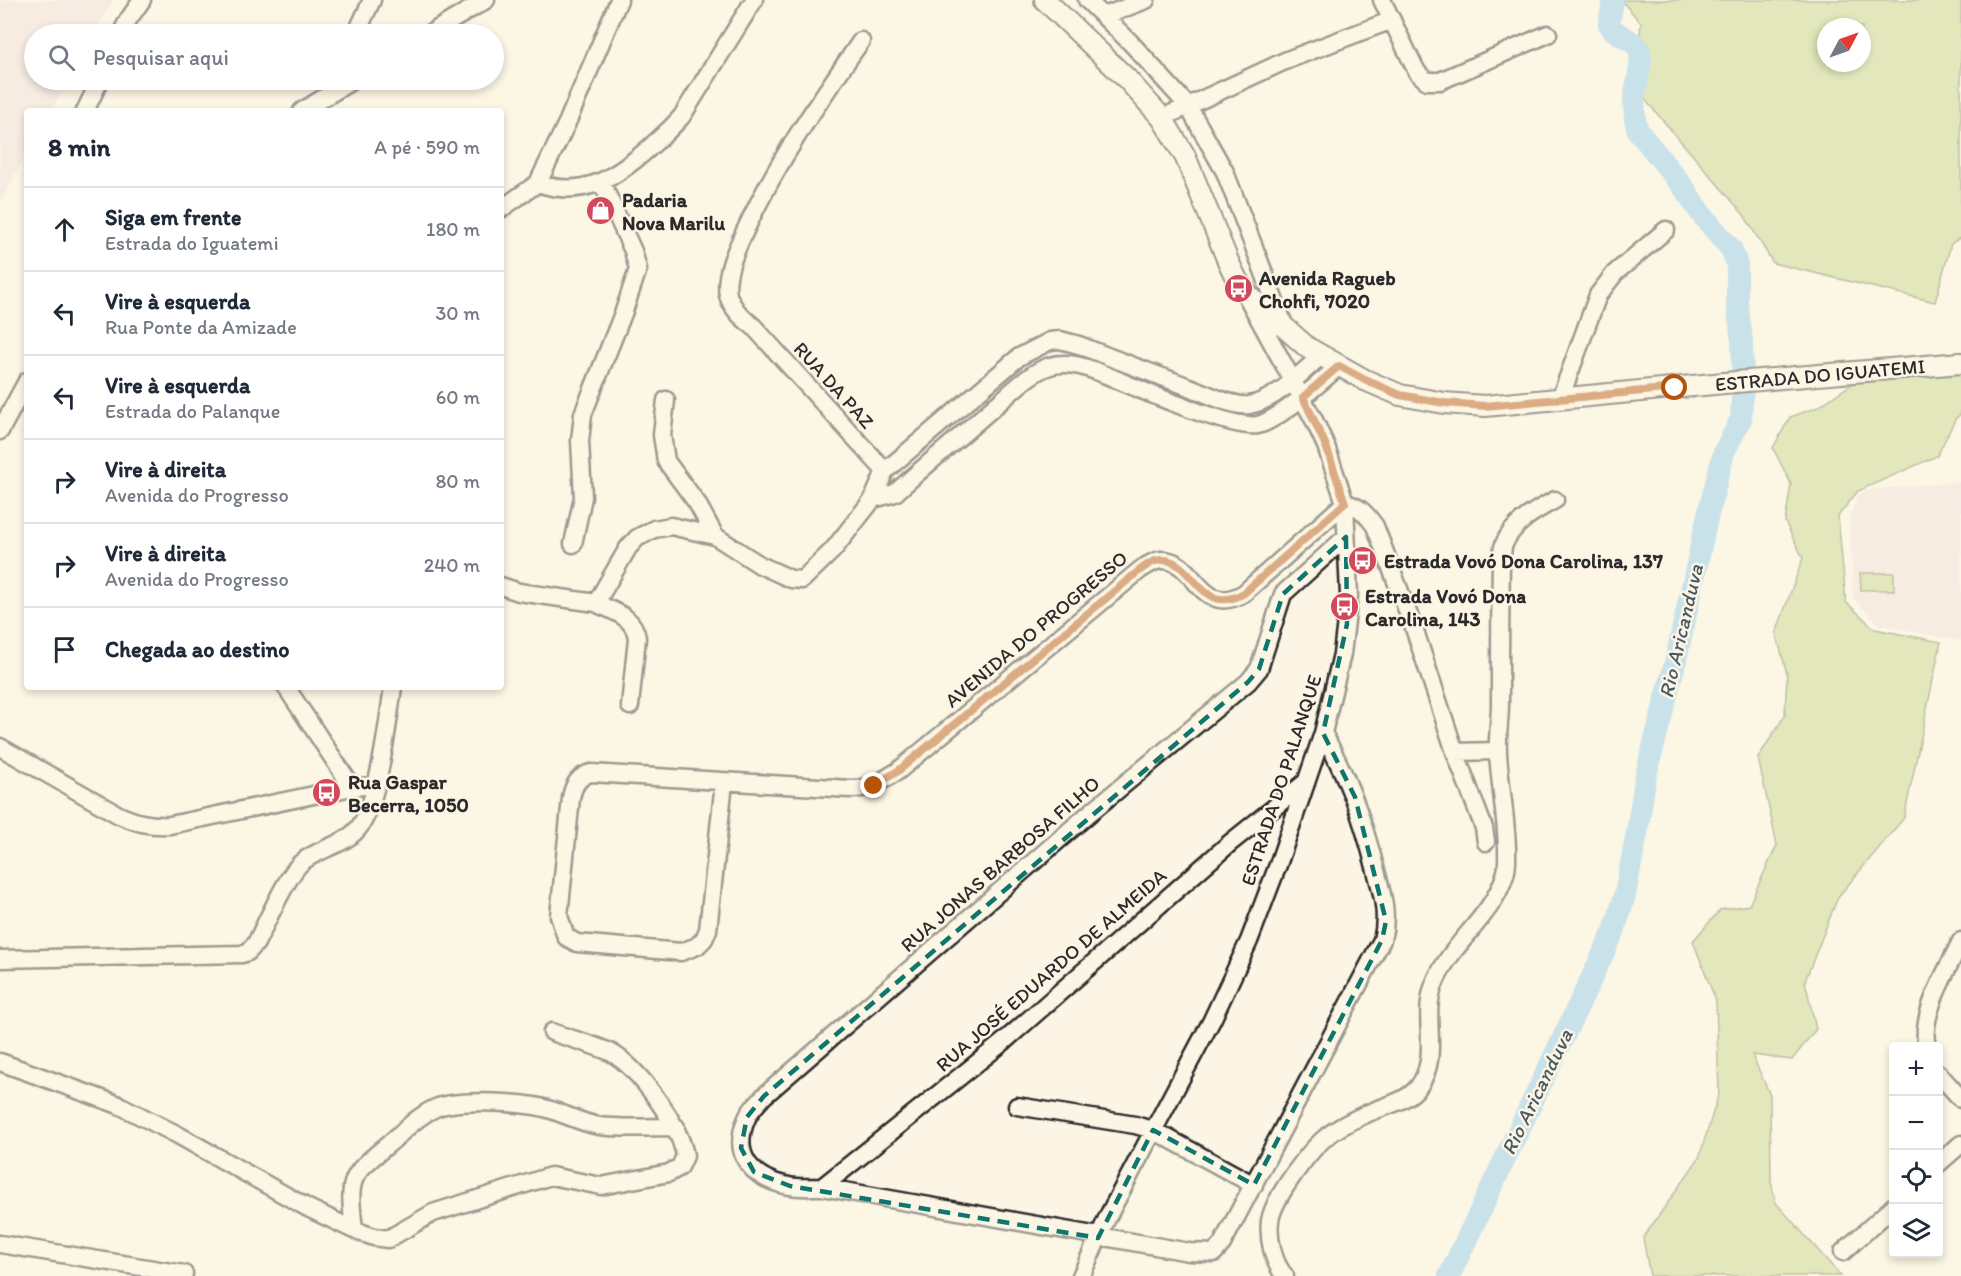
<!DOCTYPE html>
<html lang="pt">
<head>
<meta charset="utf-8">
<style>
	:root { --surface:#fff; --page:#f6f6f7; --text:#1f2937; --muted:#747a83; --line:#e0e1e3 }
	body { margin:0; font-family:Itim,sans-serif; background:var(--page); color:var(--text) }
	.controls { position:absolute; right:18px; bottom:18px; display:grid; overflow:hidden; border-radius:6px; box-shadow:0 3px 9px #0003 }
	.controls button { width:54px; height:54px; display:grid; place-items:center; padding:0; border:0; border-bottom:2px solid var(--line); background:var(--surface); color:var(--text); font:30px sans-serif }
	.compass { position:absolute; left:1817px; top:18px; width:54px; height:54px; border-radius:50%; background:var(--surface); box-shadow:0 3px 9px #0003; rotate:49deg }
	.stop { position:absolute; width:18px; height:18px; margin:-14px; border:4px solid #b45309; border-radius:50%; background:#fff }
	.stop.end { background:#b45309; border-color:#fff; box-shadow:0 2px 6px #0008 }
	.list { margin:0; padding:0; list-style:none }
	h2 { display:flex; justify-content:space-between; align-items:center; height:78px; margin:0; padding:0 24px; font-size:26px }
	h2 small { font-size:20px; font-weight:400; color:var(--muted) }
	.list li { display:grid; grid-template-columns:39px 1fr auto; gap:18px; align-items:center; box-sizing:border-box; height:84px; padding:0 24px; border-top:2px solid var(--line) }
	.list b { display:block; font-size:22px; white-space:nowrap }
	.list p { margin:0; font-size:20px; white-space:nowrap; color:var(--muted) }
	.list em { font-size:20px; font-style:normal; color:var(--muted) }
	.icon { flex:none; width:33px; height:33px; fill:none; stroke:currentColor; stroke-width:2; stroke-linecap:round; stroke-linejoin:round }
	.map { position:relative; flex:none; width:1961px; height:1276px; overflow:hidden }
	.search { position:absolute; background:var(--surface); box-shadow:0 3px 9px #0003; left:24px; top:24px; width:480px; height:66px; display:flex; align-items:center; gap:15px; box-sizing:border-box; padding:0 21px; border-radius:33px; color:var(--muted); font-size:22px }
	.panel { position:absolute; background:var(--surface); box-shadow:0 3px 9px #0003; left:24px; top:108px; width:480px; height:582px; border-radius:6px }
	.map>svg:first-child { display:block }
</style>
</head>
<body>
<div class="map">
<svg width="1961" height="1276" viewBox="0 0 1961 1276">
	<rect width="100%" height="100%" fill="#fcf5e5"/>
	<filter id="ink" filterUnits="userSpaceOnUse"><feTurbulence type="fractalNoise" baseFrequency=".0167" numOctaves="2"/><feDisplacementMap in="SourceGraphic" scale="12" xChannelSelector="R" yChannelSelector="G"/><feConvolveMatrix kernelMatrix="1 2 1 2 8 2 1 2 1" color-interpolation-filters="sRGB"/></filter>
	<g filter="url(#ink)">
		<!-- built -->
		<path fill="#f1dfde" d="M0,0H113L93,34H34V80H68L51,111H27V153L0,202Z
			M1961,482V641L1881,625L1853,598L1850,520L1857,496L1866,490Z"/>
		<!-- green -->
		<path fill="#c3d489" stroke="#77805a" stroke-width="1.5" fill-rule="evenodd" d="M1621,0H1961V237L1951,244L1935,302L1773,263L1744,215L1635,88L1641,23ZM1826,27H1862V63H1826Z
			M1957,370L1961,373V414L1956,418L1937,456L1858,491L1838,516L1846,602L1875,629L1941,642L1904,818L1838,897L1805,981L1816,1029L1792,1060L1752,1055L1770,1095L1771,1182L1776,1203L1841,1276H1650L1643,1238L1699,1158L1719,1093L1716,1001L1693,941L1720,910L1749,905L1777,845L1758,758L1785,715L1787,674L1776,633L1803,558L1785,522L1791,484L1773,448L1790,417L1818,407L1859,379Z
			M1860,573H1894V590H1861Z"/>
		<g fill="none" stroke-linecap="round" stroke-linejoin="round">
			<!-- river -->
			<path stroke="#8ccaed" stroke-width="22" d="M1449,1276L1614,931L1624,899L1637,833L1645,779L1676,659L1708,514L1724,452L1741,419L1743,383L1742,341L1737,303V265L1732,250L1702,215L1684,188L1638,131L1635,119L1634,100L1641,62L1639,49L1635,44L1613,30L1609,24L1613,0"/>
			<defs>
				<path id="minor" d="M1087,0L1130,42L1188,106L1225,172L1286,330
					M1382,0L1417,72L1427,81H1440L1548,34
					M1104,16L1146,0
					M121,34L128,20L142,0
					M356,34L372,0
					M429,34L486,0
					M861,41C817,104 776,163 744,233C736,250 724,275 728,295C732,309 742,318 753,326L885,471
					M85,111L100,80
					M302,111L353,80
					M1162,118L1287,60L1392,20
					M538,183C583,199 615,178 648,149C660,138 672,128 682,116L754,0
					M501,209L538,183L567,123L619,0
					M1560,399L1598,295L1615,273L1666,230
					M666,400L662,435L666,461L697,503L715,536
					M0,431L27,381
					M873,499L895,493C928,463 962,435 995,406C1011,393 1030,372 1050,366C1071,360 1092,369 1111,377C1138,389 1234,430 1258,425C1279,420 1322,381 1339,366
					M1345,503C1360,506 1366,514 1375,526L1415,631L1455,752L1484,828L1486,842
					M573,544L583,497L580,441L583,414L624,311L638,269L633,251L602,183
					M501,586L519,592L596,603L628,548L637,538L654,529L671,526L715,536L760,565L791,579L802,580L833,550L873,499L885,471L1019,357L1050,341L1060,340L1079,345C1116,360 1154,374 1192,388C1207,394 1233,407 1249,405C1275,401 1302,372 1321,356
					M596,603C614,612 634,616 637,638L630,706
					M286,687L352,787
					M1323,733C1348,778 1362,817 1375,867C1382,893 1389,914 1382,940L1222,1244L1214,1253L1189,1252L822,1187C811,1187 799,1188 789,1186C753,1179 730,1156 747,1118C750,1110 758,1103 764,1096L1091,812L1248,682L1259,669L1283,594L1346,537
					M0,747L119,815C137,823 150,826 170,825L352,787L376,785
					M1455,752L1498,751
					M724,782L708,930L704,939L697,946L681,952L577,943L566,937L559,916L571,798C573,786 578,776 591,773L850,789C872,789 880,782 898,771L1140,570C1146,566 1153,561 1161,560C1196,558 1199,619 1244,593L1345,503
					M0,959L242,954L248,952L256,943C266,924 288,873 302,862C319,848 347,845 360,826C379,800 388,721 393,687
					M1927,1046C1919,1015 1948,969 1961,941
					M0,1062L119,1105L178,1135L308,1208L354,1230L374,1237L388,1239L433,1213L551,1176L601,1186L669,1173L680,1167L685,1156C680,1125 638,1067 610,1052C592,1044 571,1039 552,1032
					M1938,1073L1961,1099
					M1017,1106L1135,1125L1153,1130L1254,1185
					M1938,1164L1961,1144
					M822,1187L1002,1043L1230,843L1306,782
					M354,1230C348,1176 349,1177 391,1142C405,1130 420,1114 438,1107C462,1099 527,1102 551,1110C567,1115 582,1123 599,1126C624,1129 651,1127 676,1127
					M0,1244L184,1274
					M1843,1252L1894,1206
					M1081,1276L1108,1216L1212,1020L1249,941L1278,865L1323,733L1342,654L1349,596L1345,503L1326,446L1314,420L1247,297
					M1285,1276C1273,1263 1268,1238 1270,1221C1273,1199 1308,1152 1325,1138C1335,1129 1351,1121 1364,1115C1382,1106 1406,1103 1419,1086C1441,1055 1421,1018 1434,985C1450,943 1492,918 1505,875C1508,867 1507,857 1507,848C1506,816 1500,785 1498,753C1497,737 1500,720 1500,703C1500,657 1500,610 1501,563C1502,557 1502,549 1504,544C1513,523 1536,510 1555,500"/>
				<path id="major" d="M1045,0L1126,78L1162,118L1185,156L1228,261L1237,280L1250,297L1308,348L1365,380L1400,395L1444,403L1485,406L1724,383L1961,363"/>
			</defs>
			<!-- minor casing -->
			<use href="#minor" stroke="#2b2b2b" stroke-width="21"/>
			<!-- major casing -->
			<use href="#major" stroke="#2b2b2b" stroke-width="24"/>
			<!-- minor -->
			<use href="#minor" stroke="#fcf5e5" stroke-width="16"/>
			<!-- major -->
			<use href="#major" stroke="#fcf5e5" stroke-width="20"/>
		</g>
	</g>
	<g fill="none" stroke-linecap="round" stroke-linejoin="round" filter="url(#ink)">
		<!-- route -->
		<path stroke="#b45309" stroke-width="8" d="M874,786L898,771L1140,570C1145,567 1150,562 1156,561C1193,551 1197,620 1244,593L1345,503L1326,446L1303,397L1339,366L1365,380L1400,395L1444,403L1485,406L1675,388"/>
	</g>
	<!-- marked area -->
	<path d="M0 0H1961V1276H0ZM1346,537L1347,624L1323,733L1355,797L1386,921L1382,940L1254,1185L1153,1130L1098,1238L790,1186L754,1172L741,1148L747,1117L764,1096L1248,682L1259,669L1283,594Z" fill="#fcf5e5" fill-opacity=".55" fill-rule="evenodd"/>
	<path fill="none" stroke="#0f766e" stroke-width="4.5" stroke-dasharray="12 8" stroke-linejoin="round" d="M1346,537L1347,624L1323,733L1355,797L1386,921L1382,940L1254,1185L1153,1130L1098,1238L790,1186L754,1172L741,1148L747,1117L764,1096L1248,682L1259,669L1283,594Z"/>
	<!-- icons -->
	<defs>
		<symbol id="shop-disc" viewBox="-11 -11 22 22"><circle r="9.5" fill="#d1495b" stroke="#fcf5e5"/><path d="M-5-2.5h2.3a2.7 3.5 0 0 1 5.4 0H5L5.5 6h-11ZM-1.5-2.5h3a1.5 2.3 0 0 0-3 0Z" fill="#fff"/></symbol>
		<symbol id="bus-disc" viewBox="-11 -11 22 22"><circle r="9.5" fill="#d1495b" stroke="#fcf5e5"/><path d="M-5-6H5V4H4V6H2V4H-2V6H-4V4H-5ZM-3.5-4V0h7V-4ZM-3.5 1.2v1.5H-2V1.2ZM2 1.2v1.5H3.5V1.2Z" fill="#fff"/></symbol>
	</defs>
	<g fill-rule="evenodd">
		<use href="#shop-disc" x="584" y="194" width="33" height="33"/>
		<use href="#bus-disc" x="1222" y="272" width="33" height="33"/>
		<use href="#bus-disc" x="1346" y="544" width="33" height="33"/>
		<use href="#bus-disc" x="1328" y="590" width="33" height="33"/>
		<use href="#bus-disc" x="310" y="776" width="33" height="33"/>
	</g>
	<g text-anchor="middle" stroke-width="5" stroke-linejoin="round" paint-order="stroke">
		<!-- poi labels -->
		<g font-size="20" font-weight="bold" fill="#2b2b2b" stroke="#fcf5e5" text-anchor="start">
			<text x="622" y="207">Padaria<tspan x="622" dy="23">Nova Marilu</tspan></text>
			<text x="1259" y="285">Avenida Ragueb<tspan x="1259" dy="23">Chohfi, 7020</tspan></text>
			<text x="1384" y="568">Estrada Vovó Dona Carolina, 137</text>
			<text x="1365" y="603">Estrada Vovó Dona<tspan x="1365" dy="23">Carolina, 143</tspan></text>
			<text x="348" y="789">Rua Gaspar<tspan x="348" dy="23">Becerra, 1050</tspan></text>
		</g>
		<!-- street labels -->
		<g font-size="20" fill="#2b2b2b" stroke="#fcf5e5">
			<text transform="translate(1820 375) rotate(-5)" y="7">ESTRADA DO IGUATEMI</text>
			<text transform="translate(834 385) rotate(48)" y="7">RUA DA PAZ</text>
			<text transform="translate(1036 629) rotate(-40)" y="7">AVENIDA DO PROGRESSO</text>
			<text transform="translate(1281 780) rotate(-72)" y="7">ESTRADA DO PALANQUE</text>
			<text transform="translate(1000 864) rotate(-41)" y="7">RUA JONAS BARBOSA FILHO</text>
			<text transform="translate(1051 970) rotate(-41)" y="7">RUA JOSÉ EDUARDO DE ALMEIDA</text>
		</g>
		<!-- water labels -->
		<g font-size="21" font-style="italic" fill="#485b65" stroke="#fcf5e5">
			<text transform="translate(1681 631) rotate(-77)" y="7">Rio Aricanduva</text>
			<text transform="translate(1537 1092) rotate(-64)" y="7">Rio Aricanduva</text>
		</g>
	</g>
</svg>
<div class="controls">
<button>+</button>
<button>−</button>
<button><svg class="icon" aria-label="locate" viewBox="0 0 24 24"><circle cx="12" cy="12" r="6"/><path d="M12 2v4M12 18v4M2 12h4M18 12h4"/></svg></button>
<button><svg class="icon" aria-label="layers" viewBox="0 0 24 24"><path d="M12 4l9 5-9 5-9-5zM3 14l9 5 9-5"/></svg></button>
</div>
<svg class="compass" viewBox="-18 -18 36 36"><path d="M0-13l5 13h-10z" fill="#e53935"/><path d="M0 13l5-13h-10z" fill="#747a83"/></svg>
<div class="stop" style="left:1675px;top:388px"></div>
<div class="stop end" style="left:874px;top:786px"></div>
<div class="search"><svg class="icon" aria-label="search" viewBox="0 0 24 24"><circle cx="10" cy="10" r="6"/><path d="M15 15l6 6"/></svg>Pesquisar aqui</div>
<section class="panel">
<h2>8 min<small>A pé · 590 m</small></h2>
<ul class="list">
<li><svg class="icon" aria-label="ahead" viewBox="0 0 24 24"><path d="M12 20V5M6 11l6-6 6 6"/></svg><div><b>Siga em frente</b><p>Estrada do Iguatemi</p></div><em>180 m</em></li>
<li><svg class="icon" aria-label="left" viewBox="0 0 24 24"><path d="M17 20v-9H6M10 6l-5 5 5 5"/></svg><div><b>Vire à esquerda</b><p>Rua Ponte da Amizade</p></div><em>30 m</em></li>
<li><svg class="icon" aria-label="left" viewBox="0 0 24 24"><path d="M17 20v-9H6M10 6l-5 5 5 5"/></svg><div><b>Vire à esquerda</b><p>Estrada do Palanque</p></div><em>60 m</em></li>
<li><svg class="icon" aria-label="right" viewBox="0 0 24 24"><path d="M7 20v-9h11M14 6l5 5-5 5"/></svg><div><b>Vire à direita</b><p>Avenida do Progresso</p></div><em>80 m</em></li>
<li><svg class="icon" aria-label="right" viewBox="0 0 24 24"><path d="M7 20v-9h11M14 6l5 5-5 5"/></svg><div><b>Vire à direita</b><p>Avenida do Progresso</p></div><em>240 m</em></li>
<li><svg class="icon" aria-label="arrive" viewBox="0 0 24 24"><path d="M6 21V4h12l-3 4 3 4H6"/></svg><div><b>Chegada ao destino</b></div></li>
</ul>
</section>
</div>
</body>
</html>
